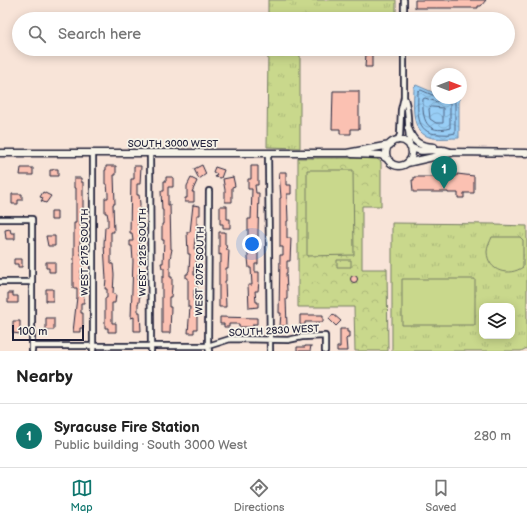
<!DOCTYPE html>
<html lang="en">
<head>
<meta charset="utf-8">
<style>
	:root { --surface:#fff; --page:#f2f2f2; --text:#222; --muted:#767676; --line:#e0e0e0; --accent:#0f766e }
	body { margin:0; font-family:"Balsamiq Sans",sans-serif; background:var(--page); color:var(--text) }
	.controls { position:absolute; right:12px; bottom:12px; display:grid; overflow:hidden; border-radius:8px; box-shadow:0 2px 10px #0003 }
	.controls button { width:36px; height:36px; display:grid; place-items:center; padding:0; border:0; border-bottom:1px solid var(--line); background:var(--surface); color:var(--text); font:20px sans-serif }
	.compass { position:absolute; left:431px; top:68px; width:36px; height:36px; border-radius:50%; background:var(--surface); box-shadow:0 2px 10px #0003; rotate:90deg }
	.scale { position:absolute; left:12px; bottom:10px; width:72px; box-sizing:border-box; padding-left:4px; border:2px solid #22223b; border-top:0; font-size:11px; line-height:14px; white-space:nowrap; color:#22223b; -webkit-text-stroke:3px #f7f3e8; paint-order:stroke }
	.you { position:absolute; left:252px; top:244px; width:14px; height:14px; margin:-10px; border:3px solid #fff; border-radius:50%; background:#1a73e8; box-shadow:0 0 0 6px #1a73e833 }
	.badge { display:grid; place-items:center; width:26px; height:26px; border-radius:50%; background:var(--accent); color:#fff; font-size:13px; font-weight:700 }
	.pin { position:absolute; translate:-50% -33px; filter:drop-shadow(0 1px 2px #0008) }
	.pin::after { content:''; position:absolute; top:21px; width:14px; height:12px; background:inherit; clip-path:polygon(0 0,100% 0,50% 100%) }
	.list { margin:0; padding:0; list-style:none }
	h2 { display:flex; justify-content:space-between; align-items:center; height:52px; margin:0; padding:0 16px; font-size:17px }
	h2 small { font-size:13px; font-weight:400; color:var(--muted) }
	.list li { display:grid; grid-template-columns:26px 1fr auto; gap:12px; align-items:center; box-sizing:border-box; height:64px; padding:0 16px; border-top:1px solid var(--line) }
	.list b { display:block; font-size:15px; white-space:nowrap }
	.list p { margin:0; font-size:13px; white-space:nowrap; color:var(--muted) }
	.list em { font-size:13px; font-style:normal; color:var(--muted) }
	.icon { flex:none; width:22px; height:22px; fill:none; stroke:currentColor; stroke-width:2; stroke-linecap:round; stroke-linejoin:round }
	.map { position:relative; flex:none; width:527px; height:351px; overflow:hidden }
	.search { position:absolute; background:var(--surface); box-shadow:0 2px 10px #0003; left:12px; right:12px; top:12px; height:44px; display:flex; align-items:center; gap:10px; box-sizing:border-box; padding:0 14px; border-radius:22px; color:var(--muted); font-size:15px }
	.sheet { height:116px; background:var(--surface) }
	nav { display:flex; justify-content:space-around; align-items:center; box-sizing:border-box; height:56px; border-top:1px solid var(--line); background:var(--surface); font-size:11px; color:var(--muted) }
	nav a { display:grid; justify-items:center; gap:2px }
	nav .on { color:var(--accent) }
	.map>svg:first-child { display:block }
</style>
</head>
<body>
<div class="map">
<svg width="527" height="351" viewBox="0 0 527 351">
	<defs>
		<pattern id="grass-tufts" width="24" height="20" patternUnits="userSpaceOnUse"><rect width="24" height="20" fill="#c9d88c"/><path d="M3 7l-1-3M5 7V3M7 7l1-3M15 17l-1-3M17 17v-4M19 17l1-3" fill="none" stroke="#acb97a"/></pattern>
		<pattern id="forest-crowns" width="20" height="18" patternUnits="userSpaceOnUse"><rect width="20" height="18" fill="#c9d88c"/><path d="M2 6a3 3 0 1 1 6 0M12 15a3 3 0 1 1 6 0" fill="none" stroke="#acb97a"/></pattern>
		<pattern id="water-waves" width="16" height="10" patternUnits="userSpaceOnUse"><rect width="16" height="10" fill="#98cef6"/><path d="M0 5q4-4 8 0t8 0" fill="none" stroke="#83b1d4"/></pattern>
	</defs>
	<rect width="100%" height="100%" fill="#f8e4d8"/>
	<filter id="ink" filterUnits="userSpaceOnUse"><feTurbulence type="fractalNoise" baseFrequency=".025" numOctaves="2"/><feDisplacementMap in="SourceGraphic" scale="8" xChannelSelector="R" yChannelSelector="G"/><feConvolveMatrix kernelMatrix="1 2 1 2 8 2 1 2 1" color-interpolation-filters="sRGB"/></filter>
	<g filter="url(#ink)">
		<!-- grass -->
		<path fill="url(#grass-tufts)" stroke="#767d64" fill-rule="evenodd" d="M268,0H396V19H268Z
			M268,49H300V148L267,147Z
			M392,223L495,224L496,225L527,226V348L521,351H392ZM482,306H512V336H482Z"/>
		<!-- forest -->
		<path fill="url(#forest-crowns)" stroke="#767d64" d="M298,158H376L381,162V206H362V269H387L388,351H355L354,307H298Z"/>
		<!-- pitch -->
		<path fill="#c9d88c" stroke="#767d64" d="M307,170H353L354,255L307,256Z
			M492,237H520L523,240V267C509,277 488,272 487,252C487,247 490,242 492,237Z
			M337,260H351V267H337Z
			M402,279H475V325H402Z"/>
		<!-- water -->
		<path fill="url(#water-waves)" stroke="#6989ab" d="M416,85L437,94V98H459V138C451,138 441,139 433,138C409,134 414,105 414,87Z"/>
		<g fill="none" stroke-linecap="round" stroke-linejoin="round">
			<!-- shore -->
			<path stroke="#516786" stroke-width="1" d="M437,97L421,90L418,91C418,109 414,134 439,134C444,134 450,135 455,133V98
				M444,98L437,102L425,98L423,99C422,119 426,135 450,128V98
				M432,107L443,108V123H436L430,119L429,109Z"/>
		</g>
		<!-- building -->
		<path fill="#fbc1b2" stroke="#22223b" d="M415,0H486L481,6H478V8H415Z
			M366,54H372V67H365Z
			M333,91H359V129H351V134H340V129H332Z
			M202,165L206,174L199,179L194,169Z
			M106,166H116V175H114L115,204H113L114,232H111V264H113L114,275L113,294H116L115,303H112V323H116V332H108V328H105V298H107V289H105L106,279L104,244L105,227H108V218L107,213H105V198H108V194L107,184H105V170H106Z
			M134,166H141L140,184H137V195H139L140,204L139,218H137L138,227H140L139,255H140V261L139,274H138V284H140V289L139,303H138V312H140L141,331H134V317L131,318L133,261L132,246H130V241H133L132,233H130L131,179H134Z
			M251,166H258V185H255L256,193H259L258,232V237H255V249H258V264H255V272H259V281L258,291H255L256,302H258V307L249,308L248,285H252L251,268H249L248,258V219H251L252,189H248V179H251Z
			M215,167L224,170L221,178L215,177L217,174L213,172Z
			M21,168H33V175H20Z
			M53,169H58V176H50V170H53Z
			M279,172H286V185H291V194H287L288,221H287V238H291L290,261H287V273H286L287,290V299H286L287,326H280L281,313H279L280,255H283V247H280V198H281Z
			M457,174L474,176V193H464V198H458V193H448V192H413L412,180H414V177H447V176H457Z
			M166,177H173V187H168V205H170L171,249H172L170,259V277H172V286L171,297H169V307H171L170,333H162V277H164V268H162L161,263H163L164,240H162V224H163V210H162L161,191H164V181H166Z
			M233,177L235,186L232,187V202H225V190L223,179Z
			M74,178H81V182H83V216H80V226H83V241H80V251H81V255H83V270H81L80,279H83L84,303H81V313H83V328H80V332H73L77,297V288H73V264H74V223H76V188H74Z
			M191,178L197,181L192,192H194V202H185V198H187V186Z
			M43,192L51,196L46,203L41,201L43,198L40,197Z
			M12,194H22V200H18V204H12Z
			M193,205L200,206V215H197V238H195L194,249H197L196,267H194V275H197V289L194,290V302H197V329H194V333H188L190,307H188V278H186V274H188V272L189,271L190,254H188L187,232H190Z
			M220,206H227V219H230V228H223V224H220Z
			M51,211H57V220H51Z
			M10,229L11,233H15V239H6L5,230Z
			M219,232H225V245H226L227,250H229L228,268H226V281H225L226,307H219V263H221V254L219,255Z
			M46,236H55V246H48Z
			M14,259H22V267H18V264H14Z
			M46,262H55V272H49V268H46Z
			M350.5 279a3.5 3.5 0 1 1 7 0a3.5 3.5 0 1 1-7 0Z
			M46,289H53V301H46Z
			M8,293H13V296H18V303H8Z
			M333,314L341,321L336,326L329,319Z
			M300,315H323V322H305V325H300Z
			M220,317L257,318V324H253V327H239V324H229V327H224V324H220Z
			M46,318H54V330H46Z
			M13,321H20V334L13,333Z
			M340,329H347V332H349V338H347L346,339L347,351H337V347H340Z
			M305,346H311L310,351H297V347H305Z"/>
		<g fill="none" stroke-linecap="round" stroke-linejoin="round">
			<defs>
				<path id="street" d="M404,0V19
					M405,99C410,113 407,131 410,147
					M397,141L400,135L401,110L404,97V49
					M93,153V351
					M150,153L151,351
					M268,153L270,351
					M0,219H32V351
					M0,282H32
					M32,346H208L230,339L288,340L302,337L325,336V351
					M209,351L208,346L209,191"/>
				<path id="secondary" d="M408,128C413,142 419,146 434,147
					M386 153a13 13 0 1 1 26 0a13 13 0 1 1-26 0Z
					M410,147C421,154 431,149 443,150C446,150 449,152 452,152L527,153
					M0,153H347L390,145
					M352,154L381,155L389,160
					M407,163L451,153"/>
			</defs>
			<!-- street casing -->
			<use href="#street" stroke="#22223b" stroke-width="8"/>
			<!-- secondary casing -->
			<use href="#secondary" stroke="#22223b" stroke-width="9"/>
			<!-- street -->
			<use href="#street" stroke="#f7f3e8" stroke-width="4.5"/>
			<!-- secondary -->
			<use href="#secondary" stroke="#f7f3e8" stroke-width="6"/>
		</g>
	</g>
	<g text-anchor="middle" stroke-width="3.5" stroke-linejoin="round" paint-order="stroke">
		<!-- street labels -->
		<g font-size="10" fill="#22223b" stroke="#f7f3e8">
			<text x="173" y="147">SOUTH 3000 WEST</text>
			<text transform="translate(84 252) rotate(-90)" y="4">WEST 2175 SOUTH</text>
			<text transform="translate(142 252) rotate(-90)" y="4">WEST 2125 SOUTH</text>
			<text transform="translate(199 271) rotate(-89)" y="4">WEST 2075 SOUTH</text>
			<text transform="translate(274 330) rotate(-3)" y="4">SOUTH 2830 WEST</text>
		</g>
	</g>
</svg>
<div class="controls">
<button><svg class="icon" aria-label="layers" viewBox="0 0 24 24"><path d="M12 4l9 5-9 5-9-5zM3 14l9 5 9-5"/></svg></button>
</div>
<svg class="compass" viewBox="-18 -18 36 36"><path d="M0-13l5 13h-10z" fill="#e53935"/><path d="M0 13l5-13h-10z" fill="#767676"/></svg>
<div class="scale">100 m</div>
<div class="you"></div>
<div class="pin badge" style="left:444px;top:189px">1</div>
<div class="search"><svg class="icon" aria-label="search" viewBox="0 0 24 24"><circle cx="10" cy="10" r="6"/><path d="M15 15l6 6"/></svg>Search here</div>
</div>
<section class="sheet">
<h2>Nearby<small></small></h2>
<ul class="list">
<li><span class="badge">1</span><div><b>Syracuse Fire Station</b><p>Public building · South 3000 West</p></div><em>280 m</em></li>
</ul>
</section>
<nav>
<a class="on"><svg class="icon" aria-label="map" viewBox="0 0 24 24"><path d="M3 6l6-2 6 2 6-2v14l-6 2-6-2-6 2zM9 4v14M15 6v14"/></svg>Map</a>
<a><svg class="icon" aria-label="directions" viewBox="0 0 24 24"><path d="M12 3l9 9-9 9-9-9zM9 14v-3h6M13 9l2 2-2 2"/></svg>Directions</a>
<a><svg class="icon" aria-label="saved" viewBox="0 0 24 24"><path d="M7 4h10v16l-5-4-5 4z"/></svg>Saved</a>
</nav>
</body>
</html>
